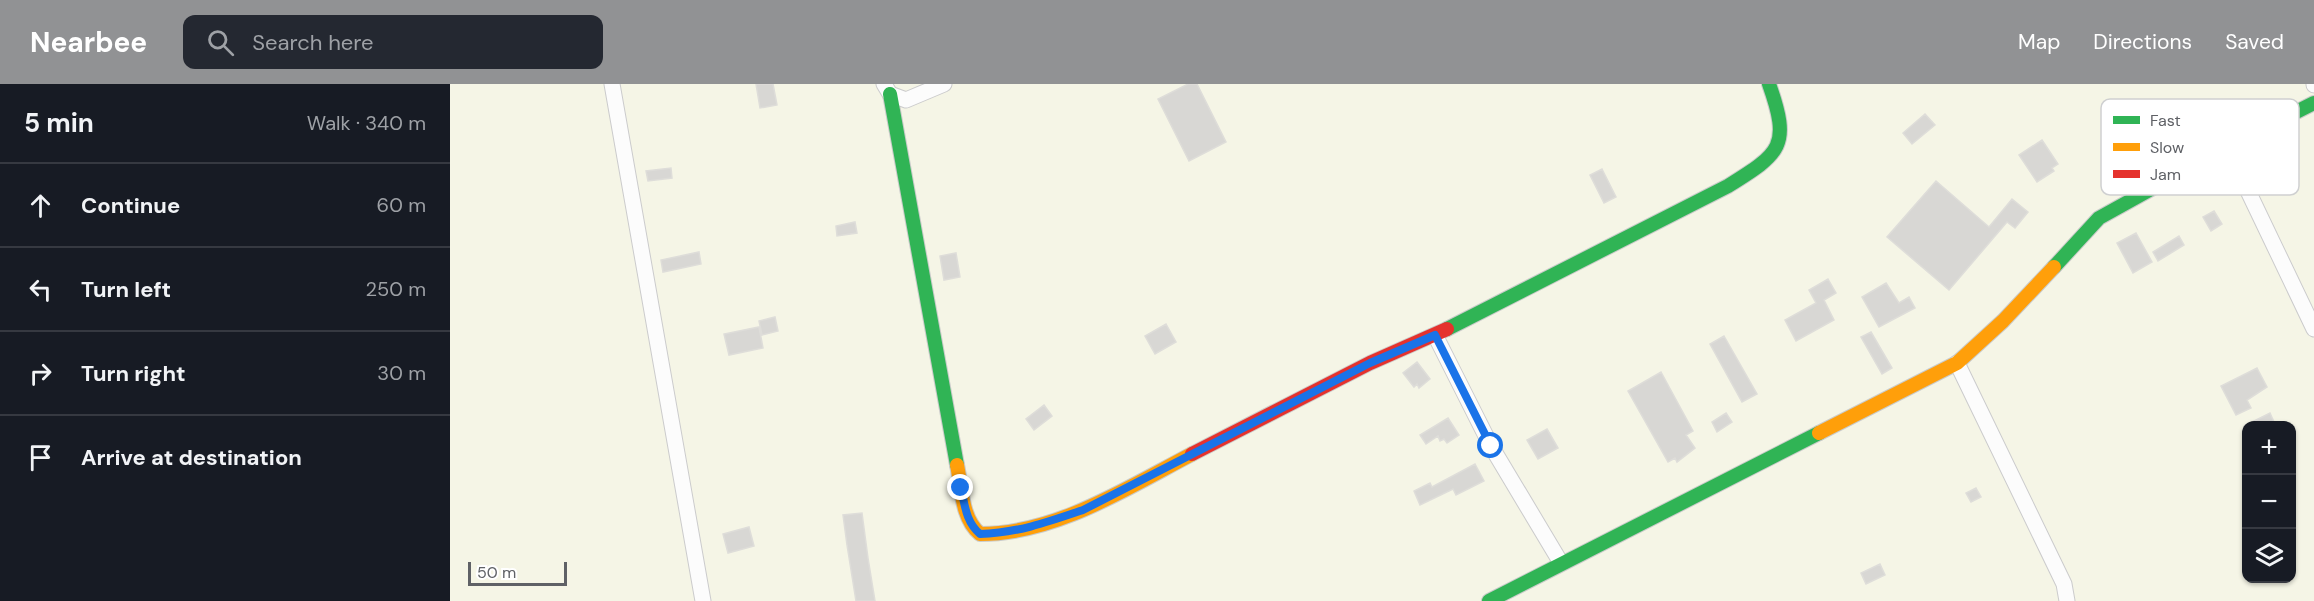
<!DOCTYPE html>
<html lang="en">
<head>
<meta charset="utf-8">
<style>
	:root { --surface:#171b24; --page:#242831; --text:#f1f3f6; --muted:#9ea1a6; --line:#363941; --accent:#919294 }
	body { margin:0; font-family:"DM Sans",sans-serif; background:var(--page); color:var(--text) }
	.controls { position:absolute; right:18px; bottom:18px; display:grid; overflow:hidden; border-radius:12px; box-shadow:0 2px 4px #0004 }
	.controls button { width:54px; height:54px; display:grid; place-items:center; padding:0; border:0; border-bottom:2px solid var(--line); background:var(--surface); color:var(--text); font:30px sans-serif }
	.scale { position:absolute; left:18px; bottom:15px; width:99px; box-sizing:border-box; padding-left:6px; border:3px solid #5f6166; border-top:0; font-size:16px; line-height:21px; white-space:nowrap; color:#5f6166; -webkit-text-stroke:4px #fff; paint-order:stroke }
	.stop { position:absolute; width:18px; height:18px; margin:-14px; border:4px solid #1a73e8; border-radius:50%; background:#fff }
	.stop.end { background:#1a73e8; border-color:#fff; box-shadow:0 2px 6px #0008 }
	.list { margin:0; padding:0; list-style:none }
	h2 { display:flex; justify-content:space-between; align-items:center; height:78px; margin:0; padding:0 24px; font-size:26px }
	h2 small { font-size:20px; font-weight:400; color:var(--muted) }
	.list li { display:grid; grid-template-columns:39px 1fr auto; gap:18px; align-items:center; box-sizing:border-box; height:84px; padding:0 24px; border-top:2px solid var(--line) }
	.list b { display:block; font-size:22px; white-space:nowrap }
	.list em { font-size:20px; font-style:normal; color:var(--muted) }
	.icon { flex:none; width:33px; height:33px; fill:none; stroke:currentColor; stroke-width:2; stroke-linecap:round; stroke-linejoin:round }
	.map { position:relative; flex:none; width:1864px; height:517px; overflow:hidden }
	header { display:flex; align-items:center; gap:36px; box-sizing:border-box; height:84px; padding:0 30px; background:var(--accent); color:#fff }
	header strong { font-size:28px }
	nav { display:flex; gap:33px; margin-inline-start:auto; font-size:21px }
	.search { width:420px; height:54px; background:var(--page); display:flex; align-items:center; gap:15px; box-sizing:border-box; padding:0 21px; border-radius:12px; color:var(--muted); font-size:22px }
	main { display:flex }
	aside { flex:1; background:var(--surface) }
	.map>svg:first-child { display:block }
</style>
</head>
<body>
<header>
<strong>Nearbee</strong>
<div class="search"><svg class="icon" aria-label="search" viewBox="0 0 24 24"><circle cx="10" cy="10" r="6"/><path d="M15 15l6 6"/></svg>Search here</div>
<nav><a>Map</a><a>Directions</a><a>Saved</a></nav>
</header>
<main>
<aside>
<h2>5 min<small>Walk · 340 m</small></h2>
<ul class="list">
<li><svg class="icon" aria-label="ahead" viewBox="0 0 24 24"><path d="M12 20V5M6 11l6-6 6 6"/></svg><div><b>Continue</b></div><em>60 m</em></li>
<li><svg class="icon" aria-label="left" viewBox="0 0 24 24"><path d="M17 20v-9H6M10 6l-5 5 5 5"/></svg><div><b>Turn left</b></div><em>250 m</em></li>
<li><svg class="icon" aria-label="right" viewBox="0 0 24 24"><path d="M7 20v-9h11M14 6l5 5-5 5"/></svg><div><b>Turn right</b></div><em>30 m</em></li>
<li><svg class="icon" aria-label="arrive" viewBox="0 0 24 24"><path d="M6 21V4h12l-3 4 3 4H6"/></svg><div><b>Arrive at destination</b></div></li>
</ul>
</aside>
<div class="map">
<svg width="1864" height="517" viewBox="0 0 1864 517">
	<rect width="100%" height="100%" fill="#eeeeea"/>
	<!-- commercial -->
	<path fill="#f5f5e6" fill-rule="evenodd" d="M0,0H1864V517H0ZM1796,342H1842V494H1796Z"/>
	<!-- building -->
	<path fill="#d8d7d4" stroke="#deddd9" stroke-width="1.5" d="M306,0H323L327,21L310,24Z
		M738,0H747L776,58L739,77L708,15Z
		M1475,30L1485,41L1462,60L1453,49Z
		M1592,56L1608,80L1602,84L1604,87L1587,98L1569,71Z
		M221,84L222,94L198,97L196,87Z
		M1152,85L1166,113L1154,119L1140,91Z
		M1486,97L1539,143L1562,115L1578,128L1565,144L1557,138L1499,206L1437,153Z
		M1764,127L1772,140L1761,147L1753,133Z
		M405,138L407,149L387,152L386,142Z
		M1686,149L1702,178L1683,189L1667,159Z
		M1729,152L1734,161L1708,177L1703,168Z
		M249,168L251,180L213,188L211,176Z
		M506,169L510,193L494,196L490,172Z
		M1378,195L1386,209L1374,216L1384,236L1346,257L1335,236L1366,219L1359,206Z
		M1436,199L1449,219L1459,213L1465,224L1429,243L1412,213Z
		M325,233L328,247L312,251L309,237Z
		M716,240L726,258L705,270L695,252Z
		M309,243L313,264L279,271L274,250Z
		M1421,248L1442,284L1432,290L1411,253Z
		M1274,252L1307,310L1292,318L1260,260Z
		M967,278L980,295L969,304L967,300L964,303L953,289Z
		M1807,284L1817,303L1797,316L1801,324L1786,331L1771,302Z
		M1211,288L1243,347L1236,351L1245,364L1227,378L1225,374L1218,378L1178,307Z
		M594,321L602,332L584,346L576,335Z
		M1276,329L1282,338L1267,348L1262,338Z
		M1820,329L1824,338L1817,342H1794Z
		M998,334L1009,351L997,359L994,355L990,357L988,352L976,360L970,351Z
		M1097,345L1108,364L1088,375L1077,356Z
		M1025,380L1034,397L1006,411L1003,405L970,421L964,407L980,399L982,403Z
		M1526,404L1531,413L1521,418L1516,409Z
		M412,429L418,474L425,517H406L397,461L393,431Z
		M299,443L304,462L278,469L273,450Z
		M1430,480L1435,491L1416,500L1411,489Z"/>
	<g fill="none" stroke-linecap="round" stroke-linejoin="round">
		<defs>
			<path id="street" d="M162,0L253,517
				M434,0L440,10L456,16L494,0
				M1864,0V1
				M1777,63L1864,245
				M985,251L1041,362L1111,479
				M1507,279L1614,500L1617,517"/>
			<path id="fast" d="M440,10L507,381
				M1604,183L1649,134L1777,63L1864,19
				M997,245L1278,102C1331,69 1341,62 1319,0
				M1039,517L1369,349"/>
			<path id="slow" d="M1369,349L1507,279L1553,237L1604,183
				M507,381C512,404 511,434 530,450C606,450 677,404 742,370"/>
			<path id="jam" d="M742,370L920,279L997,245"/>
		</defs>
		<!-- street casing -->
		<use href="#street" stroke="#cbcbcc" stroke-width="17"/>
		<!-- fast casing -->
		<use href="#fast" stroke="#cacbca" stroke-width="16"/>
		<!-- slow casing -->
		<use href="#slow" stroke="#cacbca" stroke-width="16"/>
		<!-- jam casing -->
		<use href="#jam" stroke="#cacbca" stroke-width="16"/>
		<!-- street -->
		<use href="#street" stroke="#fcfcfc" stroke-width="15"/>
		<!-- fast -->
		<use href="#fast" stroke="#30b455" stroke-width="14"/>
		<!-- slow -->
		<use href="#slow" stroke="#ff9f0a" stroke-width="14"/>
		<!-- jam -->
		<use href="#jam" stroke="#e5322d" stroke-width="14"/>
	</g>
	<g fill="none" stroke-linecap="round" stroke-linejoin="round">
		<!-- route -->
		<path stroke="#1a73e8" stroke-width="8" d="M511,404C515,422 516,438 530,450C567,449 598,438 633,426L920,279L985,251L1041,362"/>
	</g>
	<!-- legend -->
	<rect x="1651" y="15" width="198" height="96" rx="9" fill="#fff" stroke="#cfd0d1" stroke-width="1.5"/>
	<rect x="1663" y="32" width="27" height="8" fill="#30b455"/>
	<rect x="1663" y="59" width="27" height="8" fill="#ff9f0a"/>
	<rect x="1663" y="86" width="27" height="8" fill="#e5322d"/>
	<g font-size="16" fill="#5f6166">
		<text x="1700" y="42">Fast</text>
		<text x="1700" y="69">Slow</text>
		<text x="1700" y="96">Jam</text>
	</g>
</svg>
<div class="controls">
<button>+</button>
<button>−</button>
<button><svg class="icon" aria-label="layers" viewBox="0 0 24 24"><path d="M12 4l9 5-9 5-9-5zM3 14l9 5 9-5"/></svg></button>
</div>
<div class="scale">50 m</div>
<div class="stop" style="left:1041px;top:362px"></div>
<div class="stop end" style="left:511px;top:404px"></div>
</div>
</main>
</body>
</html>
